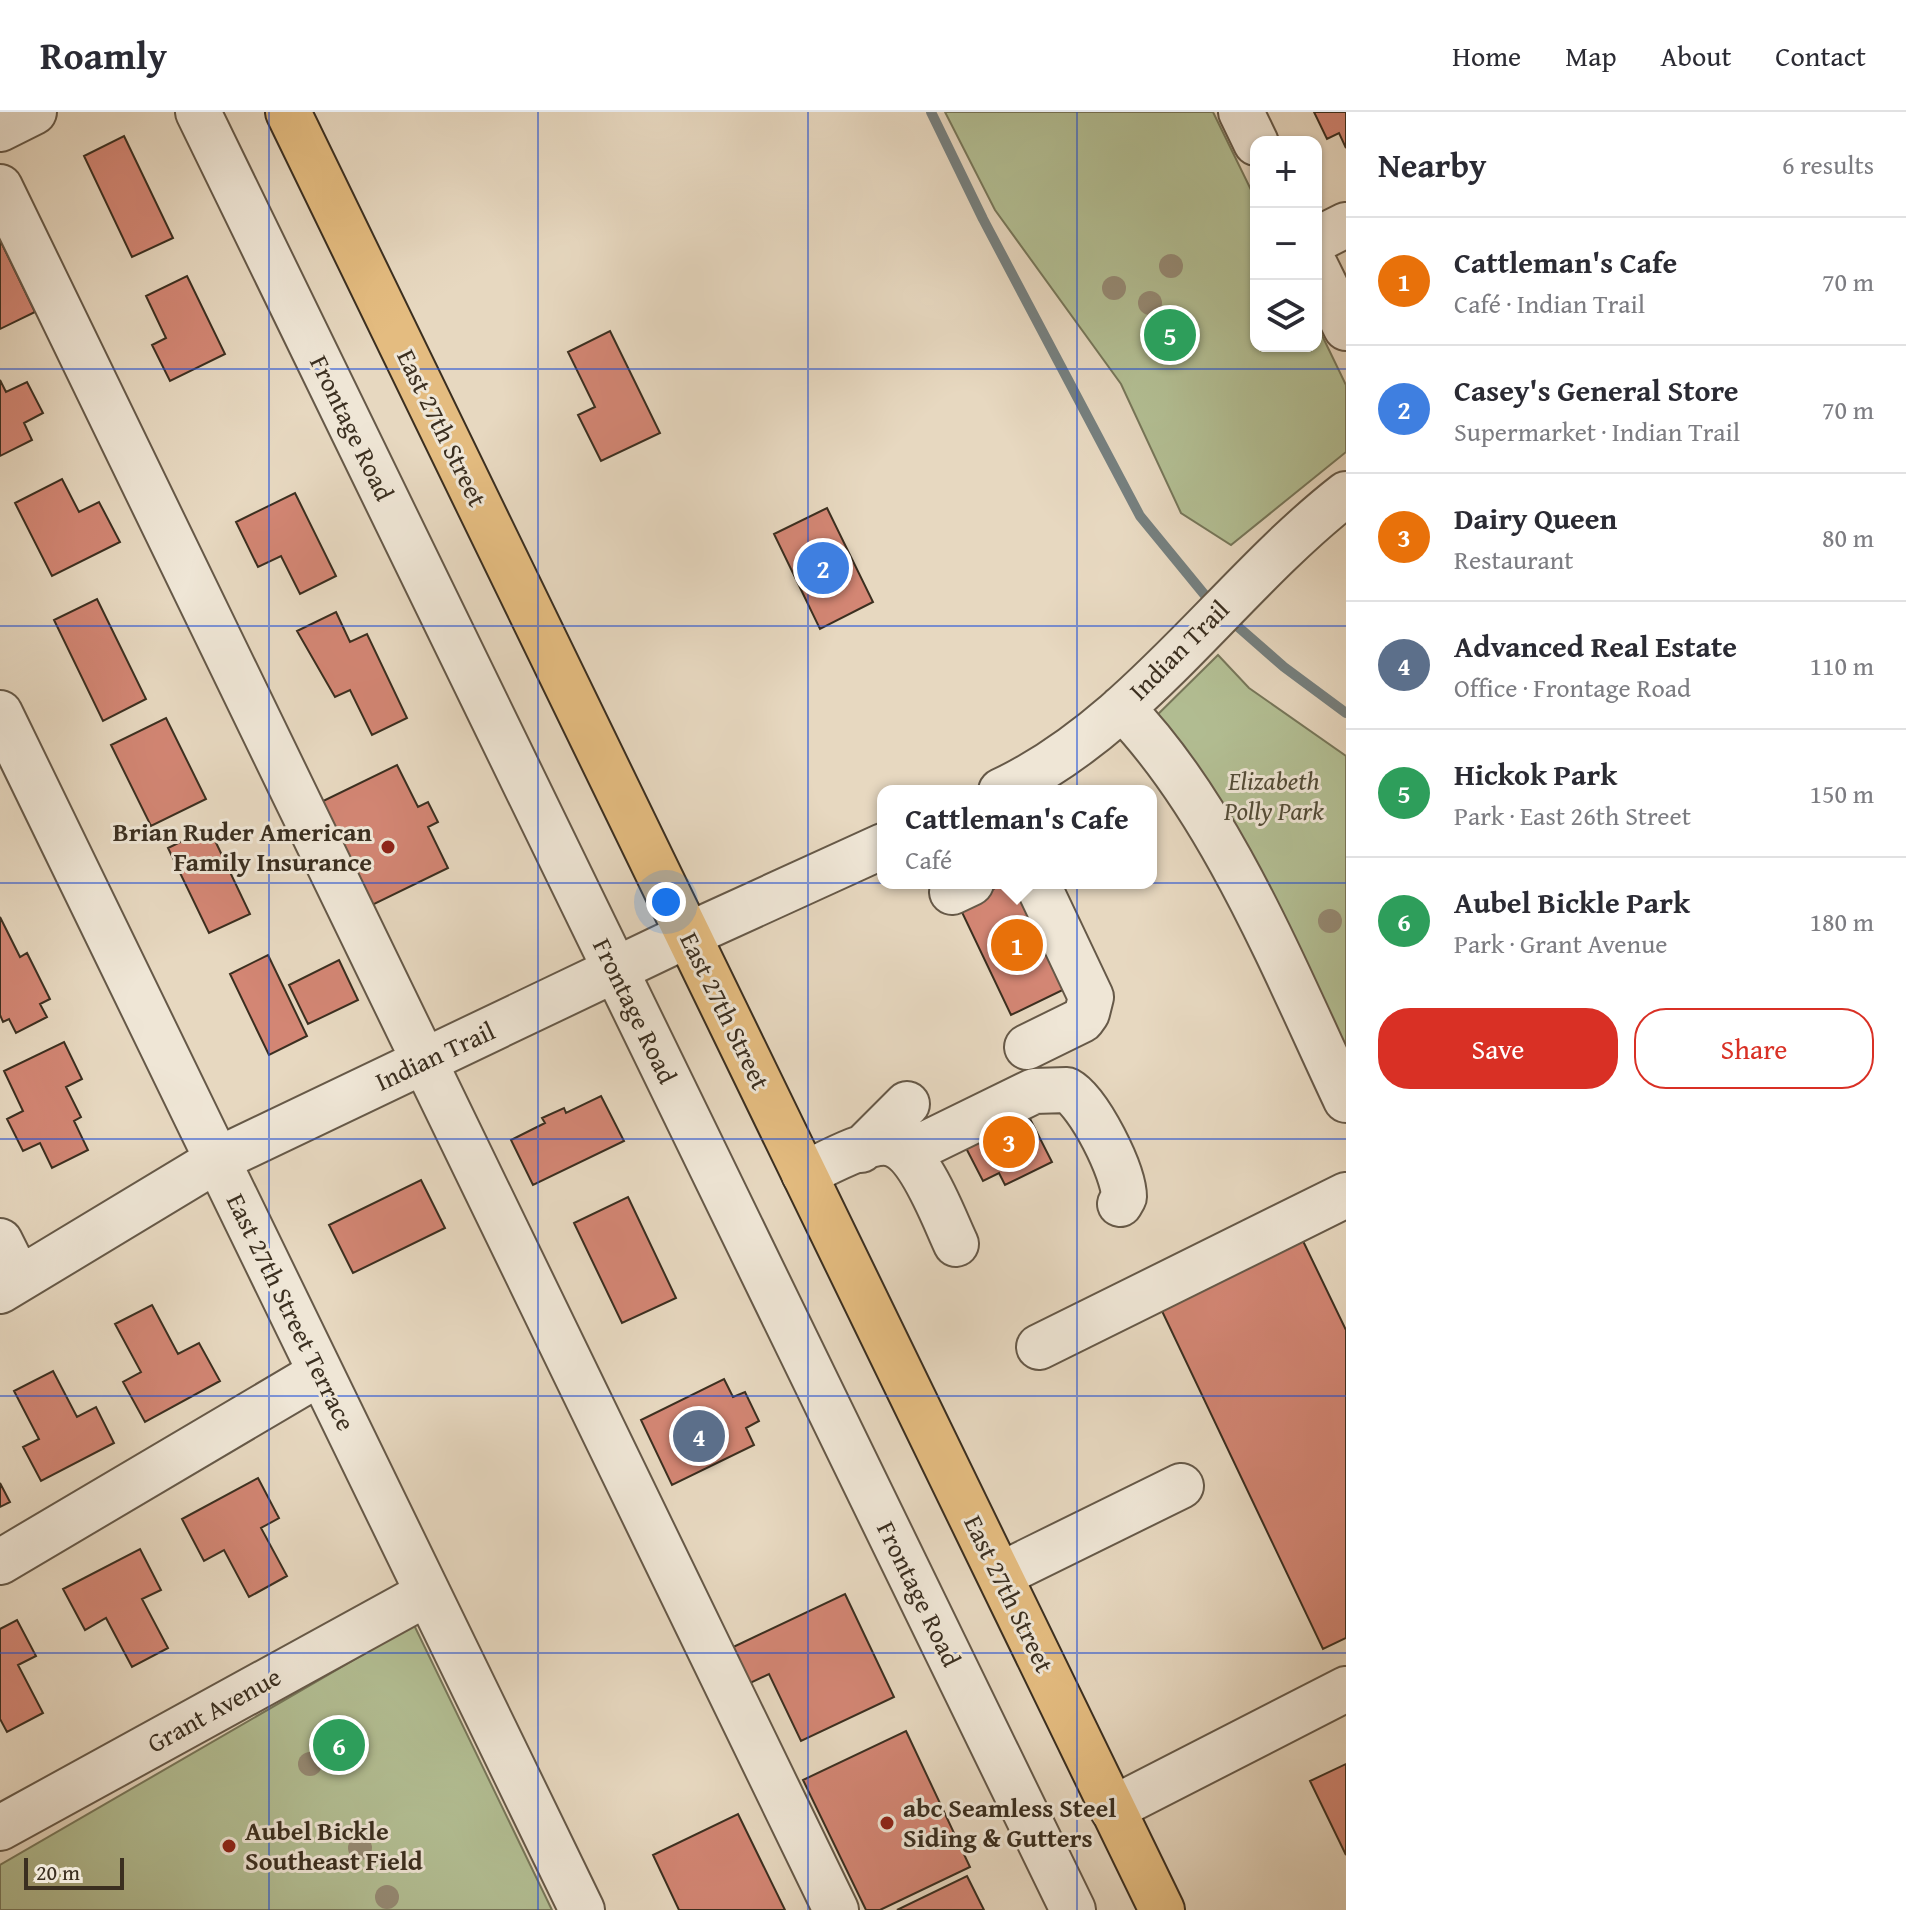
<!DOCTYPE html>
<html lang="en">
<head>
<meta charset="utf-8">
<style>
	:root { --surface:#fff; --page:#f2f2f3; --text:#2b2b33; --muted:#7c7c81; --line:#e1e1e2; --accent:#d93025 }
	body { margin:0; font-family:"Gentium Book Plus",serif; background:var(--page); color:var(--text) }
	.controls { position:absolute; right:24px; top:24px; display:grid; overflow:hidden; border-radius:16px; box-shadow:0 2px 6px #0004 }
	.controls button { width:72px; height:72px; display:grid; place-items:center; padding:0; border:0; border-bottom:2px solid var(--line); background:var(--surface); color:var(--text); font:40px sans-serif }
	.scale { position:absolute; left:24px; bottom:20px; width:100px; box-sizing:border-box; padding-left:8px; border:4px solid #3b2f20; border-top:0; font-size:22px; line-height:28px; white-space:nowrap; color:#3b2f20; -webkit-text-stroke:6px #efe6d6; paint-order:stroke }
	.you { position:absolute; left:666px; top:790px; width:28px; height:28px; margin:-20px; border:6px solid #fff; border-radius:50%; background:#1a73e8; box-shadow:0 0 0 12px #1a73e833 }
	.badge { display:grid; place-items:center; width:52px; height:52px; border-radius:50%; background:var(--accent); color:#fff; font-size:26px; font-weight:700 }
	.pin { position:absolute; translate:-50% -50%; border:4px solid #fff; box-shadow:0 2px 8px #0006 }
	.popup { position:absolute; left:877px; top:673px; width:280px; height:104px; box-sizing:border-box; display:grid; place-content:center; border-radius:16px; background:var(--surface); filter:drop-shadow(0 2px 6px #0005); font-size:26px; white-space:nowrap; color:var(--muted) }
	.popup b { font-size:30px; color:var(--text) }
	.popup::after { content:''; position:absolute; left:50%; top:100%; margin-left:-16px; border:16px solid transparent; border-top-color:var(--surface) }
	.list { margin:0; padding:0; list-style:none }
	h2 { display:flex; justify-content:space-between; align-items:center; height:104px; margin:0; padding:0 32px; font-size:34px }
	h2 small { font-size:26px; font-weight:400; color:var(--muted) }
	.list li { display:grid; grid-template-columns:52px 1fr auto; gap:24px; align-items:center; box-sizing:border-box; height:128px; padding:0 32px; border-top:2px solid var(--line) }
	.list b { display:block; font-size:30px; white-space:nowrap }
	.list p { margin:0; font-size:26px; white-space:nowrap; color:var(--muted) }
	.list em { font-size:26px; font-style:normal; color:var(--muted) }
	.actions { display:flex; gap:16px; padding:24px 32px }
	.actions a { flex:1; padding:18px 0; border:2px solid var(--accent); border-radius:32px; text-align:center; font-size:28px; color:var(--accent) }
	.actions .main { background:var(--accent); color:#fff }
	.icon { flex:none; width:44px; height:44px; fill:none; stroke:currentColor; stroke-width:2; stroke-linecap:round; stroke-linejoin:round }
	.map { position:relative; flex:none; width:1346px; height:1798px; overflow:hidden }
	header { display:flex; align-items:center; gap:48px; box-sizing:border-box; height:112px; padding:0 40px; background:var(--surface); border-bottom:2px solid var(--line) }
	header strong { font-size:38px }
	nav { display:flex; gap:44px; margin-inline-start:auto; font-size:28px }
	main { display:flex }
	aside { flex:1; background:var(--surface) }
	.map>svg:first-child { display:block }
</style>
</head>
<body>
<header>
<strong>Roamly</strong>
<nav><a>Home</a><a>Map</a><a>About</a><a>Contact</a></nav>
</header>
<main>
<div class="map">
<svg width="1346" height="1798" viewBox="0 0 1346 1798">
	<rect width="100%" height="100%" fill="#e7d8c0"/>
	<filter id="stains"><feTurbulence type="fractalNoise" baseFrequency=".0025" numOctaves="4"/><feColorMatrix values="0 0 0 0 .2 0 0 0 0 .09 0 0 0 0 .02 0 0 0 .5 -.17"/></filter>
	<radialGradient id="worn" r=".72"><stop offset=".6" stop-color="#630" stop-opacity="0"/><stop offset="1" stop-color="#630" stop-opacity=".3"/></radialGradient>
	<!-- green -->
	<path fill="#b3bf94" stroke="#77775a" stroke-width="2" d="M945,0H1213L1256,88V234H1316V211L1346,273V340L1231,433L1181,401L1121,272L995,98Z
		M1218,543L1249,576L1346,644V988L1143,617Z
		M414,1513L552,1798H0V1753Z"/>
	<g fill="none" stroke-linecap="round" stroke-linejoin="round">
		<!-- stream -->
		<path stroke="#76807f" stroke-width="10" d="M931,0L983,107L1140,404L1213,493
			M1228,506L1284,555L1346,601"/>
	</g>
	<!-- building -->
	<path fill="#d38674" stroke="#3b2f20" stroke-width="2" d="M1314,0H1346V36L1339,21L1327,27Z
		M124,24L173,126L132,145L84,44Z
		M0,128L35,200L0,217Z
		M187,164L225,242L170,269L152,233L166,226L146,184Z
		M610,219L660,321L601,349L578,303L595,295L568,240Z
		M0,268L6,280L27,270L43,301L24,311L32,328L0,344Z
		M62,367L79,400L99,390L120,430L52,464L15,391Z
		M295,381L336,464L300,482L281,444L258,455L236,410Z
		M827,396L873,490L820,517L774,422Z
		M97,487L146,587L103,609L54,508Z
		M336,500L350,530L367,522L407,606L372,623L350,578L335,585L297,519Z
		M166,606L206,687L151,714L111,633Z
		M397,653L418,695L428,690L438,710L428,715L448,756L368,795L317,692Z
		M209,716L250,802L209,821L168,736Z
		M1005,771H1027L1075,872L1011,903L959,794Z
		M0,805L20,845L27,841L50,887L40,892L47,905L16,921L9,907L3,910L0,903Z
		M268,843L307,924L269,943L230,862Z
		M339,848L358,888L308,912L289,873Z
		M64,930L82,967L66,975L81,1005L74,1009L88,1038L52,1056L40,1031L23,1039L7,1007L23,999L4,959Z
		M601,984L624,1029L533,1073L511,1028L545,1011L542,1006L564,996L566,1001Z
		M1025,997L1052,1050L1005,1073L999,1061L983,1069L966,1036Z
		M421,1068L445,1116L353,1161L329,1113Z
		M628,1085L676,1186L622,1211L574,1111Z
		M1303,1129L1346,1218V1526L1323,1537L1161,1197Z
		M152,1193L178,1242L199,1231L220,1269L145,1310L123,1270L141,1260L115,1212Z
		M53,1259L77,1305L96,1295L114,1331L41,1369L23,1335L39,1327L14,1279Z
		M724,1267L733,1285L745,1280L759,1309L746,1316L754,1333L672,1373L641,1308Z
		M258,1366L279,1406L261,1416L287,1464L249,1485L224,1438L204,1449L182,1407Z
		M0,1371L10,1390L0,1395Z
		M140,1437L161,1478L142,1487L168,1536L132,1555L106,1506L85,1518L63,1477Z
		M845,1482L894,1585L801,1629L769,1562L746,1573L729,1537Z
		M17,1508L36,1544L18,1553L43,1601L7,1620L0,1607V1517Z
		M906,1619L970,1755L880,1798H866L803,1668Z
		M1346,1652V1743L1310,1669Z
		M738,1702L785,1798H679L653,1743Z
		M967,1764L984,1798H897Z"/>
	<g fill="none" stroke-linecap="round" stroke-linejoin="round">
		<defs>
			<path id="minor" d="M198,0L1073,1798
				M1241,0L1256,31
				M0,17L34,0
				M0,75L836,1798
				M1316,128L1346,113
				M1316,155L1346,216
				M1122,596C1221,698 1285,859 1346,988
				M0,601L582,1798
				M1001,679C1137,615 1228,474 1346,382
				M952,780L971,771
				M1027,935L1082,908L1087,901L1091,885L1037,771
				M861,1038L907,992
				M907,1041L1034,979L1067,978C1089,990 1124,1060 1124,1085L1120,1092
				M804,1062C824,1053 866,1029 887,1031C919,1035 943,1105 956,1132
				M0,1129L19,1167
				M0,1179L217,1048L688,823L883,734
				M1039,1235L1346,1083
				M0,1450L320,1261
				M1000,1463L1181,1374
				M1112,1697L1346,1577
				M0,1716L428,1481"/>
			<path id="major" d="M288,0L1162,1798"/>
		</defs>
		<!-- minor casing -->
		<use href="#minor" stroke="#665948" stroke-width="48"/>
		<!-- major casing -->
		<use href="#major" stroke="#3b2f20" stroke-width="48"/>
		<!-- minor -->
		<use href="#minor" stroke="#efe6d6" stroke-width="44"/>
		<!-- major -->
		<use href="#major" stroke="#e4bc80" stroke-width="44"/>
	</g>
	<!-- trees -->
	<g fill="#968b75">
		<circle cx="1171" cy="154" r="12"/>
		<circle cx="1114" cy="176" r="12"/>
		<circle cx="1150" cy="191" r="12"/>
		<circle cx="1330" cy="809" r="12"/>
		<circle cx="310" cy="1652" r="12"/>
		<circle cx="360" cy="1736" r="12"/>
		<circle cx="387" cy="1785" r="12"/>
	</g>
	<!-- grid -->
	<path fill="none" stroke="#1d4ed8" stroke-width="2" stroke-opacity="0.55" d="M269,0V1798M538,0V1798M808,0V1798M1077,0V1798M0,257H1346M0,514H1346M0,771H1346M0,1027H1346M0,1284H1346M0,1541H1346"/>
	<!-- markers -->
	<g fill="#8f2418" stroke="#efe6d6" stroke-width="3">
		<circle cx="388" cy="735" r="8"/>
		<circle cx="887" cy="1711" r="8"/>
		<circle cx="229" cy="1734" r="8"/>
	</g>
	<g text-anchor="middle" stroke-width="6" stroke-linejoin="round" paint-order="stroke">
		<!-- street labels -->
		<g font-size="26" fill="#3b2f20" stroke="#efe6d6">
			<text transform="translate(352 316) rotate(64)" y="9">Frontage Road</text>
			<text transform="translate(442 316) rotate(64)" y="9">East 27th Street</text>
			<text transform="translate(1179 538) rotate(-45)" y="9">Indian Trail</text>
			<text transform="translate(635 899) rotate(64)" y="9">Frontage Road</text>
			<text transform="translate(725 899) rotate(64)" y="9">East 27th Street</text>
			<text transform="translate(435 944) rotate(-25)" y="9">Indian Trail</text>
			<text transform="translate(291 1200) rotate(64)" y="9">East 27th Street Terrace</text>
			<text transform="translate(919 1482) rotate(64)" y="9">Frontage Road</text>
			<text transform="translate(1009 1482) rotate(64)" y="9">East 27th Street</text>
			<text transform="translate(214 1598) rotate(-29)" y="9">Grant Avenue</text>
		</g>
		<!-- park labels -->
		<g font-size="26" font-style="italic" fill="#534c37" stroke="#efe6d6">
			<text x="1274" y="678">Elizabeth<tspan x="1274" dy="30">Polly Park</tspan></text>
		</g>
		<!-- poi labels -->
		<g font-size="26" font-weight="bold" fill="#3b2f20" stroke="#efe6d6" text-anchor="start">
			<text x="372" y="729" text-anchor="end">Brian Ruder American<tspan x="372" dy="30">Family Insurance</tspan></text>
			<text x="903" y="1705">abc Seamless Steel<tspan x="903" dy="30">Siding &amp; Gutters</tspan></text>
			<text x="245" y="1728">Aubel Bickle<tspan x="245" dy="30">Southeast Field</tspan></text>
		</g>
	</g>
	<rect width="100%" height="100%" filter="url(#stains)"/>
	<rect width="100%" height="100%" fill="url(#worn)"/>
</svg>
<div class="controls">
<button>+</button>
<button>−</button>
<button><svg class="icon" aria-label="layers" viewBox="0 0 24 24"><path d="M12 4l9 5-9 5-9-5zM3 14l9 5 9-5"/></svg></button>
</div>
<div class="scale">20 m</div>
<div class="you"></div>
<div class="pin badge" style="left:1017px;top:833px;background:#e8710a">1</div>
<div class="popup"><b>Cattleman's Cafe</b>Café</div>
<div class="pin badge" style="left:823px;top:456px;background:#3f7fe0">2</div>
<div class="pin badge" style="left:1009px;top:1030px;background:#e8710a">3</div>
<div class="pin badge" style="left:699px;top:1324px;background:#5c6f8a">4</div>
<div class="pin badge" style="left:1170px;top:223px;background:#2e9e5b">5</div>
<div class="pin badge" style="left:339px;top:1633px;background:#2e9e5b">6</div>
</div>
<aside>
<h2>Nearby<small>6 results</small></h2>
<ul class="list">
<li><span class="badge" style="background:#e8710a">1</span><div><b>Cattleman's Cafe</b><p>Café · Indian Trail</p></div><em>70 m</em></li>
<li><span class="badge" style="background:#3f7fe0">2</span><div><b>Casey's General Store</b><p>Supermarket · Indian Trail</p></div><em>70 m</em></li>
<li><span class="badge" style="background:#e8710a">3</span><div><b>Dairy Queen</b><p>Restaurant</p></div><em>80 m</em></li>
<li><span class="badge" style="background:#5c6f8a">4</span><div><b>Advanced Real Estate</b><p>Office · Frontage Road</p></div><em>110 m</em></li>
<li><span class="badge" style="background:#2e9e5b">5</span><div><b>Hickok Park</b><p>Park · East 26th Street</p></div><em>150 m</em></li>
<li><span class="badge" style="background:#2e9e5b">6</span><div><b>Aubel Bickle Park</b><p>Park · Grant Avenue</p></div><em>180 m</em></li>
</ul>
<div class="actions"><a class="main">Save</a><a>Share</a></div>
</aside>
</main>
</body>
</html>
